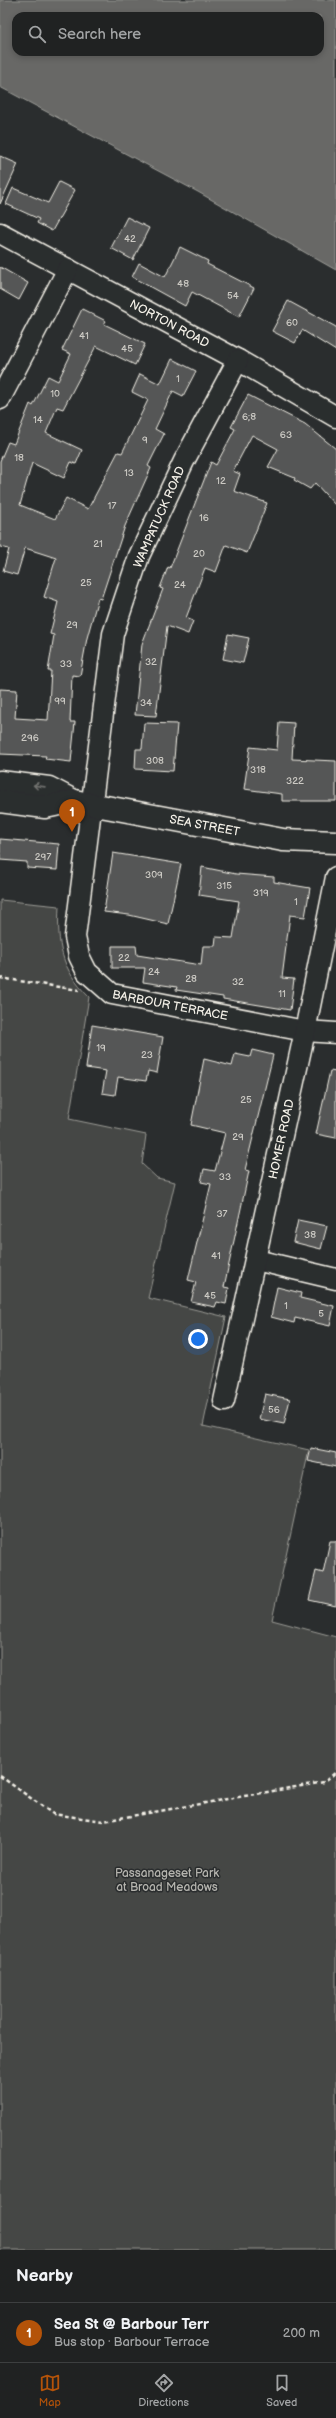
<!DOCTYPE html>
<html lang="en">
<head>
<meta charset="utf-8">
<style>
	:root { --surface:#202222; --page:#282a2a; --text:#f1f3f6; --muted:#a2a4a5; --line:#3d3f40; --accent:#b45309 }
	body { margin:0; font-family:"Balsamiq Sans",sans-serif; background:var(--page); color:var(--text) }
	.you { position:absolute; left:198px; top:1339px; width:14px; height:14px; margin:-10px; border:3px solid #fff; border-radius:50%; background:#1a73e8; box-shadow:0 0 0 6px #1a73e833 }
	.badge { display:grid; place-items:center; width:26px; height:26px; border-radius:50%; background:var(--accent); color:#fff; font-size:13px; font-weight:700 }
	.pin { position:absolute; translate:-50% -33px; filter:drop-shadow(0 1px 2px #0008) }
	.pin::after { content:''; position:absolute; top:21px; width:14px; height:12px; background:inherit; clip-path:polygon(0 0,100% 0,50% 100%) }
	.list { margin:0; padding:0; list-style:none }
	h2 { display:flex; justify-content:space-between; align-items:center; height:52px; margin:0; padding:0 16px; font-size:17px }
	h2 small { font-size:13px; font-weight:400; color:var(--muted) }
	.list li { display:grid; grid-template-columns:26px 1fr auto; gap:12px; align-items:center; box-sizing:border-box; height:60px; padding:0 16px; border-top:1px solid var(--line) }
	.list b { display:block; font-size:15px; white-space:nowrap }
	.list p { margin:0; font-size:13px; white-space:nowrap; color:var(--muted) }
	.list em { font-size:13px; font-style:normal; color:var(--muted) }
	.icon { flex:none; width:22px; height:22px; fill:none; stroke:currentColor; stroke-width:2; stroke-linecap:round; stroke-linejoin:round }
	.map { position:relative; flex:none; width:336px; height:2250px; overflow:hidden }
	.search { position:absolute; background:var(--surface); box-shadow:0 2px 6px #0003; left:12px; right:12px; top:12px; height:44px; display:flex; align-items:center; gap:10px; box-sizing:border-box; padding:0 14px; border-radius:12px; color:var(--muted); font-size:15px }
	.sheet { height:112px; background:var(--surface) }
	nav { display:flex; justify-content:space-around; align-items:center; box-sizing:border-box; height:56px; border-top:1px solid var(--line); background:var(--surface); font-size:11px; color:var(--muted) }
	nav a { display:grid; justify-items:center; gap:2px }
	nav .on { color:var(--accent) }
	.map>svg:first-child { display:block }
</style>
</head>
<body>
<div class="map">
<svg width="336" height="2250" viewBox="0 0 336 2250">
	<rect width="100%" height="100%" fill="#2a2d2e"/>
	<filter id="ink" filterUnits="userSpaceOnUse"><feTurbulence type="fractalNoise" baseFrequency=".025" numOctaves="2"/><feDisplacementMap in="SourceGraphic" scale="8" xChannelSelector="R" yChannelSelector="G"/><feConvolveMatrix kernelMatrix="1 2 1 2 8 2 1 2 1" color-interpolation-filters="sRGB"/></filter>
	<g filter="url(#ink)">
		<!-- green -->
		<path fill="#444645" stroke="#9c9c96" d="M0,900L59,906C57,945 61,969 89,997L69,1119L146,1135L142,1164L157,1178L175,1182L148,1298L226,1317L203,1426L309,1450L272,1620L336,1637V2250H0Z"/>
		<!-- water -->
		<path fill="#676866" stroke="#9f9f9a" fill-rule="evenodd" d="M0,0H336V270L198,192L0,87ZM16,16H320V52H16Z"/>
		<!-- building -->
		<path fill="#555756" stroke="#f4f1e8" d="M0,156L18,164L0,204Z
			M59,182L75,190L52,231L37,223L39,219L6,204L13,188L48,203Z
			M127,217L149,228L133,260L111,248Z
			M180,247L208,261L207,264L254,288L239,317L192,292L185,306L132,277L139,263L165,277Z
			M0,267L28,283L19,300L0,289Z
			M288,301L336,327V351L302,330L295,343L272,331Z
			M82,309L106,321L104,324L145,344L135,365L96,346L63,409L57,407L46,433L82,450L76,464L71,462L64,478L32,463L20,505L55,519L66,498L88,509L118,452L122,453L148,400L132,392L140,374L160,384L172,359L196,371L183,396L173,391L155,429L164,434L148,466L151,468L125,526L101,599L98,598L87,638L80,676L72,675L70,722H75L71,762L45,759L46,756L0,754V689L17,690L15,718L48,720L51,671H48L54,635L50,634L58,602L44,597L56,558L25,548L17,575L3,571L9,549L0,547V461L8,442L14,444L30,404L33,406L48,376L58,381L71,354L62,350Z
			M248,395L305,424L336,449V506L315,483L310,489L294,480L295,478L268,467L278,449L252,435L233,471L240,474L234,491L267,503L247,553L226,545L216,572L205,568L186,618L193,621L188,634L167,626L156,716L135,715L142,644L163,589L160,588L168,567L170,568L211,462L216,465L235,429L231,427Z
			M228,634L249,638L243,663L223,659Z
			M279,722L294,723L292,759L336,761V801H282V794L244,789L250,747L277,750Z
			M144,723L177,724L173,771L135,769L136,749H142Z
			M0,839L59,844L57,870L27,868V862L0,860Z
			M113,853L181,864L168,924L129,915L104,912Z
			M202,867L236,874L274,877V882L310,888L305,917L290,915L282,978L294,979L290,1010L223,999V997L176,990L177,987L143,982L145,968H112V946H136L137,955L201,965L203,946H215L216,937L233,938L239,901L199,895Z
			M92,1025L163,1037L157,1073L148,1071L146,1081L118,1077L115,1095L102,1093L106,1071L86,1068Z
			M252,1050L273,1055L245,1170L249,1171L224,1287L229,1288L226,1304L217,1302L215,1307L191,1302L196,1282L188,1280L211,1184L201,1182L204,1169L215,1171L225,1133L191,1125L204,1059L232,1066L235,1054L250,1057Z
			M330,1071L336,1072V1138L316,1134Z
			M298,1220L327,1226L321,1249L293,1242Z
			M277,1287L301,1293L300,1298L334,1306L330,1326L295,1318L294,1323L271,1317Z
			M265,1394L290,1399L284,1424L259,1419Z
			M311,1448L336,1453V1467L308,1461Z
			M330,1541H336V1606L309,1600L316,1571L323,1573Z"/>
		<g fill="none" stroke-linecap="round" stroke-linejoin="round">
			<defs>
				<g id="minor">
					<path id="s1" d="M0,233L238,360L336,417"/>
					<path id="s2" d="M238,360L184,461L139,556L113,634L75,937L79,956L87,972L112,994L305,1031L336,1033"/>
					<path d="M0,399L68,269"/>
					<path d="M256,1260L336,1279"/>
					<path id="s3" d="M224,1401L305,1031L336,877"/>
				</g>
				<g id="major">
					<path d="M0,782L49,788L74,801"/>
					<path id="s4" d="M0,801L45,807L74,801L283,840L336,842"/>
				</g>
			</defs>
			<!-- minor casing -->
			<use href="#minor" stroke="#f4f1e8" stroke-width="23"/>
			<!-- major casing -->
			<use href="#major" stroke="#f4f1e8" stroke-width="25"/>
			<!-- path -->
			<path stroke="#f4f1e8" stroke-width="2.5" stroke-dasharray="4 3" stroke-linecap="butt" d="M0,978L79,990
				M0,1776L53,1814L103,1821L324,1782L336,1772"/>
			<!-- minor -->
			<use href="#minor" stroke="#2a2d2e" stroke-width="20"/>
			<!-- major -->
			<use href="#major" stroke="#2a2d2e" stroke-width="22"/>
		</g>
		<!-- one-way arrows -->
		<defs><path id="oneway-shaft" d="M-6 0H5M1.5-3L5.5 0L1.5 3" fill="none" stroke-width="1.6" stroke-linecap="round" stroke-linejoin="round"/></defs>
		<use stroke="#71726f" href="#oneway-shaft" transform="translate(39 786) rotate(-172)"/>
	</g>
	<g text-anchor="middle" stroke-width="3" stroke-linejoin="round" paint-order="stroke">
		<!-- number labels -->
		<g font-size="10" fill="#cccac4">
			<text x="130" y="242">42</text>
			<text x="183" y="287">48</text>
			<text x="233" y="299">54</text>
			<text x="292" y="326">60</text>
			<text x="84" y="339">41</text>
			<text x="127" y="352">45</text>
			<text x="178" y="382">1</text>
			<text x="55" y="397">10</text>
			<text x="249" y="420">6;8</text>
			<text x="38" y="423">14</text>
			<text x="286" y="438">63</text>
			<text x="145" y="443">9</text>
			<text x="19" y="461">18</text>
			<text x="129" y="476">13</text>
			<text x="221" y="484">12</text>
			<text x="112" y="509">17</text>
			<text x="204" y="521">16</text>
			<text x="98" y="547">21</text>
			<text x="199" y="557">20</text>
			<text x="86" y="586">25</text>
			<text x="180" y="588">24</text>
			<text x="72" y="628">29</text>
			<text x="151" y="665">32</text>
			<text x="66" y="667">33</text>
			<text x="60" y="704">99</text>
			<text x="146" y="706">34</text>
			<text x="30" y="741">296</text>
			<text x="155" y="764">308</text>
			<text x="258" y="773">318</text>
			<text x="295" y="784">322</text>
			<text x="43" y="860">297</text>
			<text x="154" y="878">309</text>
			<text x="224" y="889">315</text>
			<text x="261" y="896">319</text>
			<text x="296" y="905">1</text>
			<text x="124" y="961">22</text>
			<text x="154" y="975">24</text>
			<text x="191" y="982">28</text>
			<text x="238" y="985">32</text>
			<text x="282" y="997">11</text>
			<text x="101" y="1051">19</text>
			<text x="147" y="1058">23</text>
			<text x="246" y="1103">25</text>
			<text x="238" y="1140">29</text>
			<text x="225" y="1180">33</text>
			<text x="222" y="1217">37</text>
			<text x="310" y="1238">38</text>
			<text x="216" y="1259">41</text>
			<text x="210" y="1299">45</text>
			<text x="286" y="1309">1</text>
			<text x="321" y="1317">5</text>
			<text x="274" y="1413">56</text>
		</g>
		<!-- street labels -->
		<g font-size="12" fill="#f4f1e8" stroke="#2a2d2e">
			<text dy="4" stroke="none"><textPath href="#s1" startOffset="192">NORTON ROAD</textPath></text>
			<text transform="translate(159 517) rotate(-66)" y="4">WAMPATUCK ROAD</text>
			<text dy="4" stroke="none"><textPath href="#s4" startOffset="208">SEA STREET</textPath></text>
			<text dy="4" stroke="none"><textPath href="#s2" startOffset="737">BARBOUR TERRACE</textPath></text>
			<text dy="4" stroke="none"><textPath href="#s3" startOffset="268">HOMER ROAD</textPath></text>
		</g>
		<!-- park labels -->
		<g font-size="12" fill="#b6b5af" stroke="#2a2d2e">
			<text x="167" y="1877">Passanageset Park<tspan x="167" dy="14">at Broad Meadows</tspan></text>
		</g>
	</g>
</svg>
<div class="you"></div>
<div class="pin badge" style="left:72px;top:832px">1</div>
<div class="search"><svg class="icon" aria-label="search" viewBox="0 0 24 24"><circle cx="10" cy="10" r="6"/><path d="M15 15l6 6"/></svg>Search here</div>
</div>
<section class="sheet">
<h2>Nearby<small></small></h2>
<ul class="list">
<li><span class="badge">1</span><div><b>Sea St @ Barbour Terr</b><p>Bus stop · Barbour Terrace</p></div><em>200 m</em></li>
</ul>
</section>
<nav>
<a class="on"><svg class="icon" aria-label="map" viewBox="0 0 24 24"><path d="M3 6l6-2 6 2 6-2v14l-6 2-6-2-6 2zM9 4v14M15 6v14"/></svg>Map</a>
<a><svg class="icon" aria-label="directions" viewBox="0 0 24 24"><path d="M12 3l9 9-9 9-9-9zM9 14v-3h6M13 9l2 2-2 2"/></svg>Directions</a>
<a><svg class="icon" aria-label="saved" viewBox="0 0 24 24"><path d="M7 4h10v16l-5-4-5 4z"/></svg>Saved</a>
</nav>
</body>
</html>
